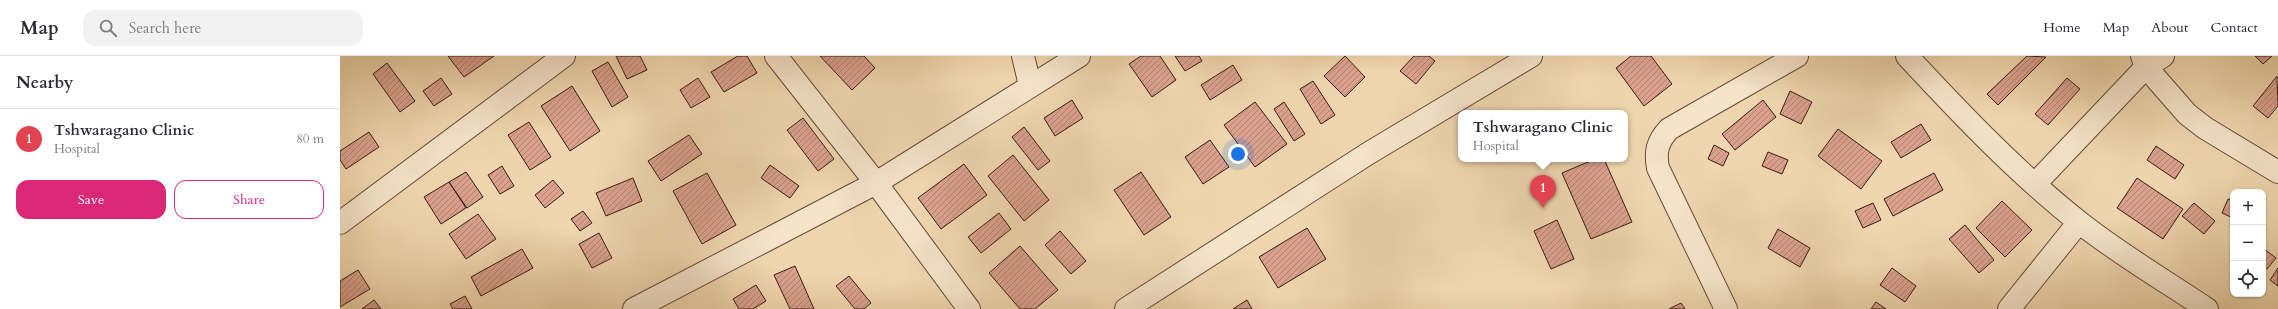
<!DOCTYPE html>
<html lang="en">
<head>
<meta charset="utf-8">
<style>
	:root { --surface:#fff; --page:#f2f2f3; --text:#2b2b33; --muted:#7c7c81; --line:#e1e1e2; --accent:#db2777 }
	body { margin:0; font-family:Cardo,serif; background:var(--page); color:var(--text) }
	.controls { position:absolute; right:12px; bottom:12px; display:grid; overflow:hidden; border-radius:8px; box-shadow:0 1px 3px #0004 }
	.controls button { width:36px; height:36px; display:grid; place-items:center; padding:0; border:0; border-bottom:1px solid var(--line); background:var(--surface); color:var(--text); font:20px sans-serif }
	.you { position:absolute; left:898px; top:98px; width:14px; height:14px; margin:-10px; border:3px solid #fff; border-radius:50%; background:#1a73e8; box-shadow:0 0 0 6px #1a73e833 }
	.badge { display:grid; place-items:center; width:26px; height:26px; border-radius:50%; background:var(--accent); color:#fff; font-size:13px; font-weight:700 }
	.pin { position:absolute; translate:-50% -33px; filter:drop-shadow(0 1px 2px #0008) }
	.pin::after { content:''; position:absolute; top:21px; width:14px; height:12px; background:inherit; clip-path:polygon(0 0,100% 0,50% 100%) }
	.popup { position:absolute; left:1118px; top:54px; width:170px; height:52px; box-sizing:border-box; display:grid; place-content:center; border-radius:8px; background:var(--surface); filter:drop-shadow(0 1px 3px #0005); font-size:13px; white-space:nowrap; color:var(--muted) }
	.popup b { font-size:15px; color:var(--text) }
	.popup::after { content:''; position:absolute; left:50%; top:100%; margin-left:-8px; border:8px solid transparent; border-top-color:var(--surface) }
	.list { margin:0; padding:0; list-style:none }
	h2 { display:flex; justify-content:space-between; align-items:center; height:52px; margin:0; padding:0 16px; font-size:17px }
	h2 small { font-size:13px; font-weight:400; color:var(--muted) }
	.list li { display:grid; grid-template-columns:26px 1fr auto; gap:12px; align-items:center; box-sizing:border-box; height:60px; padding:0 16px; border-top:1px solid var(--line) }
	.list b { display:block; font-size:15px; white-space:nowrap }
	.list p { margin:0; font-size:13px; white-space:nowrap; color:var(--muted) }
	.list em { font-size:13px; font-style:normal; color:var(--muted) }
	.actions { display:flex; gap:8px; padding:12px 16px }
	.actions a { flex:1; padding:9px 0; border:1px solid var(--accent); border-radius:12px; text-align:center; font-size:14px; color:var(--accent) }
	.actions .main { background:var(--accent); color:#fff }
	.icon { flex:none; width:22px; height:22px; fill:none; stroke:currentColor; stroke-width:2; stroke-linecap:round; stroke-linejoin:round }
	.map { position:relative; flex:none; width:1938px; height:253px; overflow:hidden }
	header { display:flex; align-items:center; gap:24px; box-sizing:border-box; height:56px; padding:0 20px; background:var(--surface); border-bottom:1px solid var(--line) }
	header strong { font-size:19px }
	nav { display:flex; gap:22px; margin-inline-start:auto; font-size:14px }
	.search { width:280px; height:36px; background:var(--page); display:flex; align-items:center; gap:10px; box-sizing:border-box; padding:0 14px; border-radius:12px; color:var(--muted); font-size:15px }
	main { display:flex }
	aside { flex:1; background:var(--surface) }
	.map>svg:first-child { display:block }
</style>
</head>
<body>
<header>
<strong>Map</strong>
<div class="search"><svg class="icon" aria-label="search" viewBox="0 0 24 24"><circle cx="10" cy="10" r="6"/><path d="M15 15l6 6"/></svg>Search here</div>
<nav><a>Home</a><a>Map</a><a>About</a><a>Contact</a></nav>
</header>
<main>
<aside>
<h2>Nearby<small></small></h2>
<ul class="list">
<li><span class="badge" style="background:#e0444e">1</span><div><b>Tshwaragano Clinic</b><p>Hospital</p></div><em>80 m</em></li>
</ul>
<div class="actions"><a class="main">Save</a><a>Share</a></div>
</aside>
<div class="map">
<svg width="1938" height="253" viewBox="0 0 1938 253">
	<defs>
		<pattern id="building-hatch" width="6" height="6" patternUnits="userSpaceOnUse"><rect width="6" height="6" fill="#dba18d"/><path d="M-1 1l2-2M0 6l6-6M5 7l2-2" fill="none" stroke="#b28372"/></pattern>
	</defs>
	<rect width="100%" height="100%" fill="#f0d6ae"/>
	<filter id="stains"><feTurbulence type="fractalNoise" baseFrequency=".005" numOctaves="4"/><feColorMatrix values="0 0 0 0 .2 0 0 0 0 .09 0 0 0 0 .02 0 0 0 .5 -.17"/></filter>
	<radialGradient id="worn" r=".72"><stop offset=".6" stop-color="#630" stop-opacity="0"/><stop offset="1" stop-color="#630" stop-opacity=".3"/></radialGradient>
	<!-- building -->
	<path fill="url(#building-hatch)" stroke="#351d15" d="M108,0H154L124,21Z
		M276,0H300L307,14L287,23Z
		M398,0H407L417,17L384,36L371,16Z
		M480,0H524L535,12L512,34Z
		M801,0H820L836,24L812,41L789,8Z
		M835,0H859L862,5L845,15Z
		M1005,0L1025,21L1005,41L984,20Z
		M1074,0H1089L1095,5L1076,28L1060,15Z
		M1291,0H1311L1332,28L1304,50L1276,12Z
		M1687,0L1706,1L1658,49L1647,38Z
		M1915,0H1932L1923,8Z
		M268,6L288,41L272,51L252,15Z
		M47,7L75,45L60,56L33,18Z
		M893,9L902,24L870,44L861,29Z
		M1937,20L1938,50L1928,62L1913,50Z
		M101,22L112,38L94,50L83,35Z
		M358,22L370,41L351,52L340,34Z
		M1727,22L1740,33L1708,69L1695,58Z
		M973,25L995,59L981,68L960,33Z
		M232,30L260,75L230,95L201,50Z
		M1450,35L1472,46L1461,68L1440,58Z
		M732,44L743,62L715,80L704,62Z
		M1423,44L1436,61L1395,94L1382,78Z
		M915,46L947,88L915,111L884,69Z
		M944,46L965,78L954,85L934,53Z
		M463,62L494,103L478,115L447,74Z
		M189,66L211,101L190,114L168,79Z
		M1581,68L1591,84L1561,102L1551,86Z
		M684,71L710,105L698,114L672,81Z
		M1498,73L1542,105L1521,133L1478,100Z
		M29,76L39,91L6,113L0,104V95Z
		M349,79L362,98L321,125L308,105Z
		M870,84L889,111L863,128L845,101Z
		M1374,89L1389,97L1383,110L1368,103Z
		M1816,90L1844,109L1835,123L1807,104Z
		M1428,96L1448,104L1442,118L1422,110Z
		M673,99L709,144L684,165L648,120Z
		M1255,103H1264L1292,166L1251,183L1222,117Z
		M624,108L647,139L601,173L578,142Z
		M430,109L459,130L450,142L421,122Z
		M162,110L174,130L160,138L148,119Z
		M126,116L143,141L127,152L109,126Z
		M801,116L831,161L804,179L774,134Z
		M367,117L396,169L362,188L333,135Z
		M1594,117L1603,134L1553,160L1544,143Z
		M293,122L302,145L266,160L256,137Z
		M1797,122L1843,153L1823,183L1777,152Z
		M213,124L224,137L205,152L195,139Z
		M109,126L126,152L101,168L84,141Z
		M1888,143L1893,145V162L1882,157Z
		M1662,145L1692,174L1665,201L1636,172Z
		M1533,147L1541,164L1523,172L1515,155Z
		M1854,147L1875,165L1864,178L1842,160Z
		M243,155L252,167L240,175L231,163Z
		M659,157L671,173L641,197L628,181Z
		M138,158L156,183L126,203L109,178Z
		M1217,164L1234,203L1211,213L1194,175Z
		M1625,169L1654,204L1639,217L1609,183Z
		M967,172L986,203L938,232L919,201Z
		M1438,173L1470,192L1460,211L1428,192Z
		M720,175L746,205L731,218L705,189Z
		M259,177L272,202L252,212L239,188Z
		M680,190L718,234L695,253H680L649,217Z
		M1923,192L1936,202L1927,213L1923,210Z
		M182,193L193,212L141,240L131,221Z
		M455,210L474,253H450L434,219Z
		M1552,212L1576,230L1565,246L1540,229Z
		M1938,212V230L1930,224Z
		M18,214L30,233L0,251V225Z
		M509,220L531,247L524,253H515L496,230Z
		M416,229L426,245L413,253H399L393,243Z
		M125,240L132,253H113L110,248Z
		M34,244L41,253H22Z
		M907,244L912,253H893Z
		M1536,246L1546,253H1531Z
		M1341,247L1345,253H1329Z"/>
	<g fill="none" stroke-linecap="round" stroke-linejoin="round">
		<defs>
			<path id="minor" d="M436,0L536,127L629,253
				M683,0L690,29
				M1567,0C1621,58 1677,117 1739,166C1779,198 1824,224 1867,253
				M1802,0L1806,11L1847,58L1865,72L1938,116
				M1695,128L1806,11L1823,0
				M0,167L224,0
				M294,253L536,127L739,0
				M786,253L1029,97L1191,0
				M1386,253L1318,112C1315,96 1317,86 1329,73L1457,0
				M1669,253L1739,166"/>
		</defs>
		<!-- minor casing -->
		<use href="#minor" stroke="#644b3b" stroke-width="24"/>
		<!-- minor -->
		<use href="#minor" stroke="#f5e4ca" stroke-width="22"/>
	</g>
	<rect width="100%" height="100%" filter="url(#stains)"/>
	<rect width="100%" height="100%" fill="url(#worn)"/>
</svg>
<div class="controls">
<button>+</button>
<button>−</button>
<button><svg class="icon" aria-label="locate" viewBox="0 0 24 24"><circle cx="12" cy="12" r="6"/><path d="M12 2v4M12 18v4M2 12h4M18 12h4"/></svg></button>
</div>
<div class="you"></div>
<div class="pin badge" style="left:1203px;top:152px;background:#e0444e">1</div>
<div class="popup"><b>Tshwaragano Clinic</b>Hospital</div>
</div>
</main>
</body>
</html>
